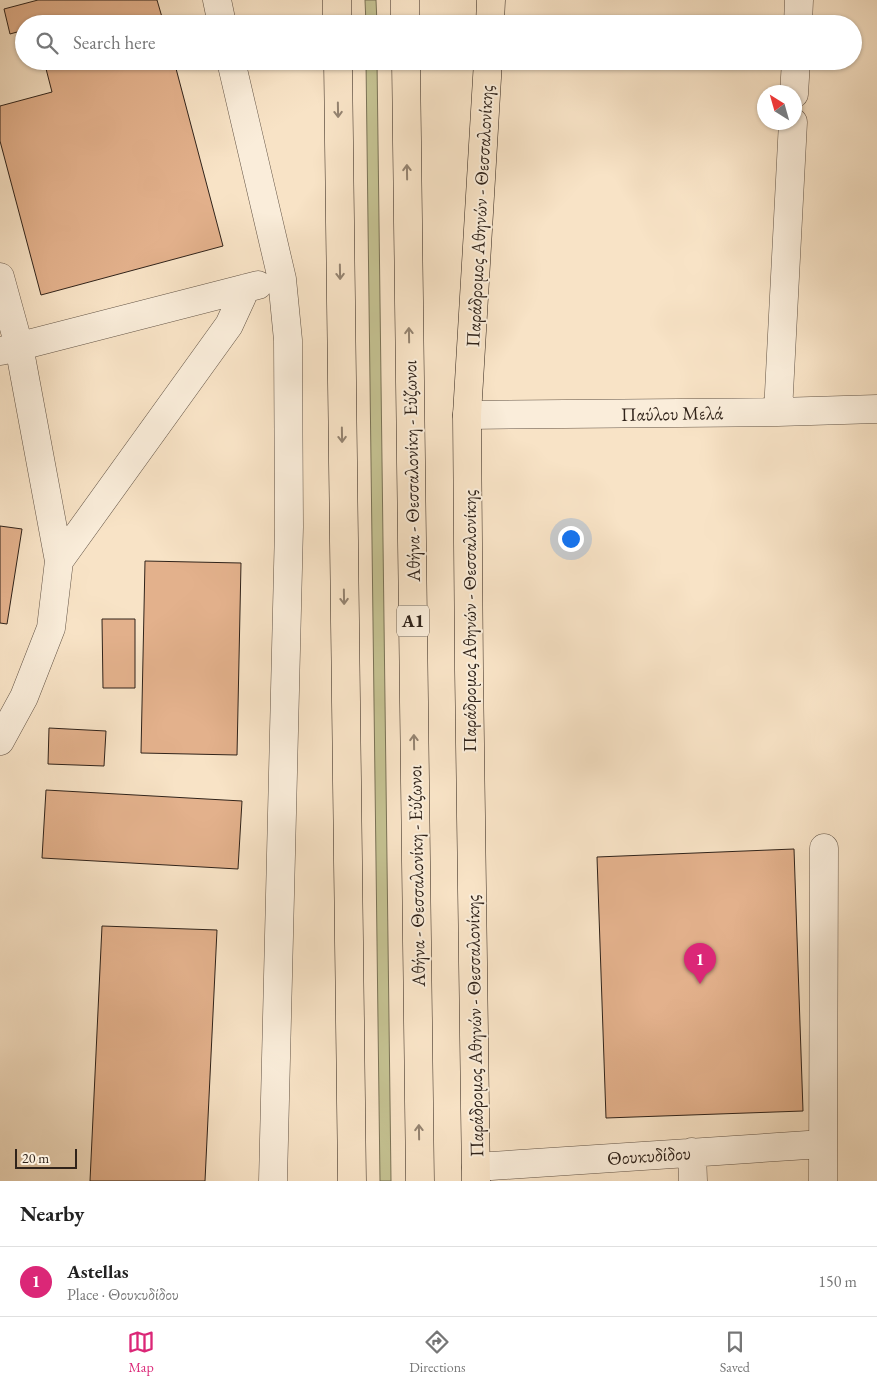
<!DOCTYPE html>
<html lang="en">
<head>
<meta charset="utf-8">
<style>
	:root { --surface:#fff; --page:#f6f6f6; --text:#222; --muted:#767676; --line:#e0e0e0; --accent:#db2777 }
	body { margin:0; font-family:"EB Garamond",serif; background:var(--page); color:var(--text) }
	.compass { position:absolute; left:757px; top:85px; width:45px; height:45px; border-radius:50%; background:var(--surface); box-shadow:0 1px 4px #0004; rotate:323deg }
	.scale { position:absolute; left:15px; bottom:12px; width:62px; box-sizing:border-box; padding-left:5px; border:2px solid #30231a; border-top:0; font-size:14px; line-height:18px; white-space:nowrap; color:#30231a; -webkit-text-stroke:4px #faedda; paint-order:stroke }
	.you { position:absolute; left:570px; top:538px; width:18px; height:18px; margin:-12px; border:4px solid #fff; border-radius:50%; background:#1a73e8; box-shadow:0 0 0 8px #1a73e833 }
	.badge { display:grid; place-items:center; width:32px; height:32px; border-radius:50%; background:var(--accent); color:#fff; font-size:16px; font-weight:700 }
	.pin { position:absolute; translate:-50% -41px; filter:drop-shadow(0 1px 2px #0008) }
	.pin::after { content:''; position:absolute; top:26px; width:18px; height:15px; background:inherit; clip-path:polygon(0 0,100% 0,50% 100%) }
	.list { margin:0; padding:0; list-style:none }
	h2 { display:flex; justify-content:space-between; align-items:center; height:65px; margin:0; padding:0 20px; font-size:21px }
	h2 small { font-size:16px; font-weight:400; color:var(--muted) }
	.list li { display:grid; grid-template-columns:32px 1fr auto; gap:15px; align-items:center; box-sizing:border-box; height:70px; padding:0 20px; border-top:1px solid var(--line) }
	.list b { display:block; font-size:19px; white-space:nowrap }
	.list p { margin:0; font-size:16px; white-space:nowrap; color:var(--muted) }
	.list em { font-size:16px; font-style:normal; color:var(--muted) }
	.icon { flex:none; width:28px; height:28px; fill:none; stroke:currentColor; stroke-width:2; stroke-linecap:round; stroke-linejoin:round }
	.map { position:relative; flex:none; width:877px; height:1181px; overflow:hidden }
	.search { position:absolute; background:var(--surface); box-shadow:0 1px 4px #0004; left:15px; right:15px; top:15px; height:55px; display:flex; align-items:center; gap:12px; box-sizing:border-box; padding:0 18px; border-radius:28px; color:var(--muted); font-size:19px }
	.sheet { height:135px; background:var(--surface) }
	nav { display:flex; justify-content:space-around; align-items:center; box-sizing:border-box; height:70px; border-top:1px solid var(--line); background:var(--surface); font-size:14px; color:var(--muted) }
	nav a { display:grid; justify-items:center; gap:2px }
	nav .on { color:var(--accent) }
	.map>svg:first-child { display:block }
</style>
</head>
<body>
<div class="map">
<svg width="877" height="1181" viewBox="0 0 877 1181">
	<rect width="100%" height="100%" fill="#f8e3c6"/>
	<filter id="stains"><feTurbulence type="fractalNoise" baseFrequency=".004" numOctaves="4"/><feColorMatrix values="0 0 0 0 .2 0 0 0 0 .09 0 0 0 0 .02 0 0 0 .5 -.17"/></filter>
	<radialGradient id="worn" r=".72"><stop offset=".6" stop-color="#630" stop-opacity="0"/><stop offset="1" stop-color="#630" stop-opacity=".3"/></radialGradient>
	<!-- green -->
	<path fill="#c4c191" stroke="#7a7256" d="M365,0H376L377,24H366Z
		M366,61H377L391,1181H380Z"/>
	<!-- building -->
	<path fill="#e3b18c" stroke="#30231a" d="M38,0H157L164,24H24V30L10,34L4,9Z
		M44,61H174L223,246L41,295L0,141V106L52,92Z
		M0,526L22,529L7,624L0,623Z
		M145,561L241,563L237,755L141,753Z
		M102,619H135V688H103Z
		M49,728L106,731L104,766L48,764Z
		M46,790L242,801L238,869L42,858Z
		M794,849L803,1111L606,1118L597,857Z
		M102,926L217,930L205,1181H90Z"/>
	<g fill="none" stroke-linecap="round" stroke-linejoin="round">
		<defs>
			<path id="minor" d="M217,0L222,24
				M798,24L799,0
				M231,61L282,279L288,340L289,527L273,1181
				M794,94L796,61
				M0,277L19,346L59,561L51,628L24,697L0,741
				M1,351L258,285
				M778,412L793,122
				M467,415L778,412L877,409
				M59,561L229,325L246,288
				M692,1152L693,1181
				M476,1167L823,1144
				M823,1181L824,848"/>
			<path id="major" d="M490,24L491,0
				M476,1181L469,670L467,415L488,61"/>
			<path id="highway" d="M337,0V24
				M405,0V24
				M338,61L352,1181
				M406,61L420,1181"/>
		</defs>
		<!-- minor casing -->
		<use href="#minor" stroke="#625345" stroke-width="29"/>
		<!-- major casing -->
		<use href="#major" stroke="#30231a" stroke-width="29"/>
		<!-- highway casing -->
		<use href="#highway" stroke="#30231a" stroke-width="29"/>
		<!-- minor -->
		<use href="#minor" stroke="#faedda" stroke-width="28"/>
		<!-- major -->
		<use href="#major" stroke="#f8e3c6" stroke-width="28"/>
		<!-- highway -->
		<use href="#highway" stroke="#f8e3c6" stroke-width="28"/>
	</g>
	<!-- one-way arrows -->
	<defs><path id="oneway-shaft" d="M-6 0H5M1.5-3L5.5 0L1.5 3" fill="none" stroke-width="1.6" stroke-linecap="round" stroke-linejoin="round" transform="scale(1.25)"/></defs>
	<g stroke="#948370">
		<use href="#oneway-shaft" transform="translate(338 110) rotate(89)"/>
		<use href="#oneway-shaft" transform="translate(407 172) rotate(-91)"/>
		<use href="#oneway-shaft" transform="translate(340 272) rotate(89)"/>
		<use href="#oneway-shaft" transform="translate(409 335) rotate(-91)"/>
		<use href="#oneway-shaft" transform="translate(342 435) rotate(89)"/>
		<use href="#oneway-shaft" transform="translate(344 597) rotate(89)"/>
		<use href="#oneway-shaft" transform="translate(414 742) rotate(-91)"/>
		<use href="#oneway-shaft" transform="translate(419 1132) rotate(-91)"/>
	</g>
	<g text-anchor="middle" stroke-width="4" stroke-linejoin="round" paint-order="stroke">
		<!-- shield labels -->
		<rect fill="#faedda" stroke="#6d6054" stroke-width="1" x="397" y="605.5" width="32" height="31" rx="4"/>
		<g font-size="18" font-weight="bold" fill="#30231a">
			<text x="413" y="627">Α1</text>
		</g>
		<!-- street labels -->
		<g font-size="19" fill="#30231a" stroke="#faedda">
			<text transform="translate(479 216) rotate(-87)" y="7">Παράδρομος Αθηνών - Θεσσαλονίκης</text>
			<text transform="translate(672 413) rotate(-1)" y="7">Παύλου Μελά</text>
			<text transform="translate(411 471) rotate(-91)" y="7">Αθήνα - Θεσσαλονίκη - Εύζωνοι</text>
			<text transform="translate(469 621) rotate(-90)" y="7">Παράδρομος Αθηνών - Θεσσαλονίκης</text>
			<text transform="translate(416 876) rotate(-91)" y="7">Αθήνα - Θεσσαλονίκη - Εύζωνοι</text>
			<text transform="translate(474 1026) rotate(-91)" y="7">Παράδρομος Αθηνών - Θεσσαλονίκης</text>
			<text transform="translate(649 1155) rotate(-4)" y="7">Θουκυδίδου</text>
		</g>
	</g>
	<rect width="100%" height="100%" filter="url(#stains)"/>
	<rect width="100%" height="100%" fill="url(#worn)"/>
</svg>
<svg class="compass" viewBox="-18 -18 36 36"><path d="M0-13l5 13h-10z" fill="#e53935"/><path d="M0 13l5-13h-10z" fill="#767676"/></svg>
<div class="scale">20 m</div>
<div class="you"></div>
<div class="pin badge" style="left:700px;top:984px">1</div>
<div class="search"><svg class="icon" aria-label="search" viewBox="0 0 24 24"><circle cx="10" cy="10" r="6"/><path d="M15 15l6 6"/></svg>Search here</div>
</div>
<section class="sheet">
<h2>Nearby<small></small></h2>
<ul class="list">
<li><span class="badge">1</span><div><b>Astellas</b><p>Place · Θουκυδίδου</p></div><em>150 m</em></li>
</ul>
</section>
<nav>
<a class="on"><svg class="icon" aria-label="map" viewBox="0 0 24 24"><path d="M3 6l6-2 6 2 6-2v14l-6 2-6-2-6 2zM9 4v14M15 6v14"/></svg>Map</a>
<a><svg class="icon" aria-label="directions" viewBox="0 0 24 24"><path d="M12 3l9 9-9 9-9-9zM9 14v-3h6M13 9l2 2-2 2"/></svg>Directions</a>
<a><svg class="icon" aria-label="saved" viewBox="0 0 24 24"><path d="M7 4h10v16l-5-4-5 4z"/></svg>Saved</a>
</nav>
</body>
</html>
